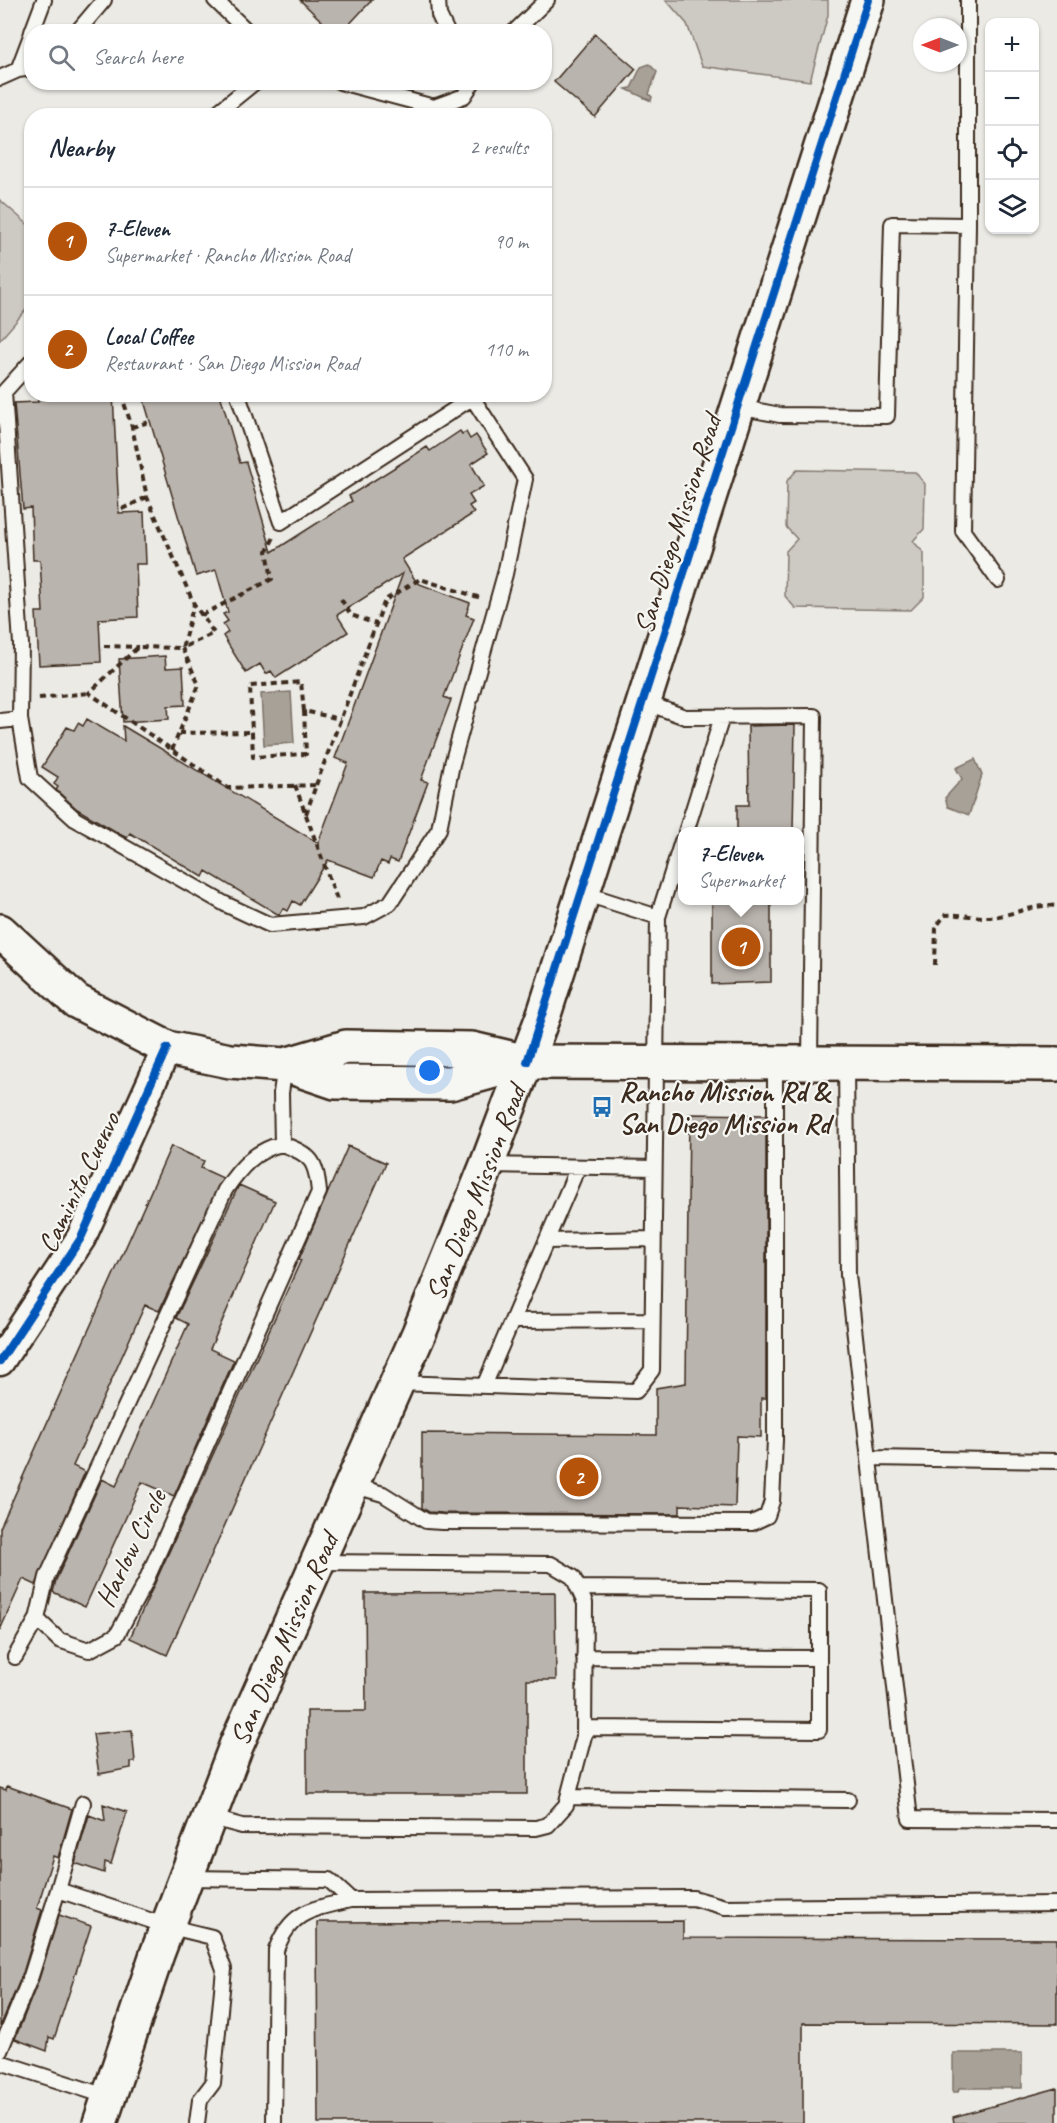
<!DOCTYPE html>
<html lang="en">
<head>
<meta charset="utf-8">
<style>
	:root { --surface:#fff; --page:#f2f2f3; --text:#1f2937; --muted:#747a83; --line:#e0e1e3; --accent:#b45309 }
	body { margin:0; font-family:Caveat,sans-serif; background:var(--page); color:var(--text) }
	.controls { position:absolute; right:18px; top:18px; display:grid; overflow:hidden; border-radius:12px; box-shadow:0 2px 4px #0004 }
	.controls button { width:54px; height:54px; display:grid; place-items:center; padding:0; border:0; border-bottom:2px solid var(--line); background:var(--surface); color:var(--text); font:30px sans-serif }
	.compass { position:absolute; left:913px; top:18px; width:54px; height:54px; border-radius:50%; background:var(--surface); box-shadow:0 2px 4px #0004; rotate:270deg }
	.you { position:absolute; left:430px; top:1071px; width:21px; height:21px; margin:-15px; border:4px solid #fff; border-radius:50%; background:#1a73e8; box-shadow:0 0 0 9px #1a73e833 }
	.badge { display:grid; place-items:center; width:39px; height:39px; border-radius:50%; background:var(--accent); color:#fff; font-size:20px; font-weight:700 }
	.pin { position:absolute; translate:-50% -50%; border:3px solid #fff; box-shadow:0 2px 6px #0006 }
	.popup { position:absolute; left:678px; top:827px; width:126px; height:78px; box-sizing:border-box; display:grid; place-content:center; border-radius:12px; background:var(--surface); filter:drop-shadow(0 2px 4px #0005); font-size:20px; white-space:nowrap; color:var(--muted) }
	.popup b { font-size:22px; color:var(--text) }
	.popup::after { content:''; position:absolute; left:50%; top:100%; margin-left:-12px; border:12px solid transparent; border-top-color:var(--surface) }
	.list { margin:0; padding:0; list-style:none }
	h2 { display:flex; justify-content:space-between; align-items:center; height:78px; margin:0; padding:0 24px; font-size:26px }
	h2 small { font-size:20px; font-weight:400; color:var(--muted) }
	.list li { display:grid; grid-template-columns:39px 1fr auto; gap:18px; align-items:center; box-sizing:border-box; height:108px; padding:0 24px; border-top:2px solid var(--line) }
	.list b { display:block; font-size:22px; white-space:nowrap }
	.list p { margin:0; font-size:20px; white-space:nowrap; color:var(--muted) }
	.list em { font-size:20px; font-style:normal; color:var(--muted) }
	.icon { flex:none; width:33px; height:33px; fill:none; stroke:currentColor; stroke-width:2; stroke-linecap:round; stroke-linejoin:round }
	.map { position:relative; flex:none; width:1057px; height:2123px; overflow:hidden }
	.search { position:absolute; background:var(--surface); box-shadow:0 2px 4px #0004; left:24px; top:24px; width:528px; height:66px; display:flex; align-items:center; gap:15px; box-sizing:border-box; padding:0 21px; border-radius:24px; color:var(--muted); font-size:22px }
	.panel { position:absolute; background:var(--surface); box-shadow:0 2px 4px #0004; left:24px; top:108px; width:528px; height:294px; border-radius:24px }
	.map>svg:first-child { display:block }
</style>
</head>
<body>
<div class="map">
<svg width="1057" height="2123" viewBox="0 0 1057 2123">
	<rect width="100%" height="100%" fill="#ebeae5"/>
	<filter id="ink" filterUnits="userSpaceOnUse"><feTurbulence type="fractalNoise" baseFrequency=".0167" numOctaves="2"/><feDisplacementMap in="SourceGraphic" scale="12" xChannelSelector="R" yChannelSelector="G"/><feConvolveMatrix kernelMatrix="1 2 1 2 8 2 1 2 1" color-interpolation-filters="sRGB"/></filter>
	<g filter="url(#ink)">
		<!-- green -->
		<path fill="#cdcac4" stroke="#847a71" stroke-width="1.5" d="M666,0H828V15L810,81L702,66L687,24Z
			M0,200L32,228L31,304L0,340Z
			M797,470L915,472L925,484L924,529L913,541L924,553V597L911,610L795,608L785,596L786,551L797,539L786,527L787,481Z"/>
		<!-- water -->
		<path fill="#a8a198" stroke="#7c7167" stroke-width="1.5" d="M649,64L657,72L649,94L652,97L651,101L626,89L631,88L641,67Z
			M291,692L294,743L264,745L261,694Z
			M975,759L982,775L969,815L948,807L945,798L962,779L956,768Z
			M953,2053H1022V2088H959L958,2092H953Z"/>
		<!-- building -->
		<path fill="#bab4ae" stroke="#3b2a1e" stroke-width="1.5" d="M300,0H372L342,32H333Z
			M595,34L636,69L595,117L554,82Z
			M37,394H113L119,513L144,512L146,564H136L138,617L99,619L101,662L39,665L36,612H43L40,560H33L31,508L23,509L14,403L38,402Z
			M142,394H220L240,463L246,462L272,552L352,501L349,496L427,447L430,451L460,431L462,434L466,432L470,439L476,435L488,453L471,464L484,486L469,495L474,503L469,506L474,513L402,559L417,583L470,603L466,615L474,618L444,697L451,700L421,780L428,782L398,862L390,859L388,864L381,861L374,877L328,860L300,905L293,901L288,911L283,908L279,915L206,871L203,877L130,833L127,838L77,809L56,790L58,787L54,784L58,777L42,767L67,727L74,730L78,723L83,726L87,719L124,741L123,726L318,843L348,763L335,758L403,573L337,615L348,632L276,678L271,671L266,674L260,664L246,673L223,636L228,632L223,624L228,621L223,614L228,612L216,570L196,576Z
			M165,656L166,668L183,667L185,705L168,706L169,719L123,722L119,659Z
			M795,725L793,831H737V805H749L748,726Z
			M712,900H771V982L712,984Z
			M689,1114L766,1115V1398H761V1437L737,1436L735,1507L680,1505V1514L442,1513L429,1512L422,1508V1433L656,1435V1388L686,1383Z
			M171,1146L204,1161L201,1168L223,1178L159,1311L145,1305L73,1466L85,1472L36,1585L23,1579L0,1630V1528Z
			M348,1146L386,1163L167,1655L130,1638L301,1260L299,1259Z
			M239,1185L275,1201L210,1349L234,1360L174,1496L142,1482L85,1607L53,1592L56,1580L102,1479L116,1486L188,1324L176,1318Z
			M555,1592L556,1680H527V1794H307V1711H366L365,1593Z
			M132,1730L135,1762H131V1768L99,1774L93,1734Z
			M7,1786L72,1809L58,1858L53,1856L37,1908L42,1910L23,1973L0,2027V1788L6,1790Z
			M103,1804L127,1812L111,1864L105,1862L104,1873L75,1863L89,1815L105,1821Z
			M59,1915L91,1926L54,2039L49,2037L47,2051L15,2039L39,1979Z
			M683,1921V1938L1057,1939V2024L803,2023V2123H318L317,1922Z
			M1057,2088V2123H954L953,2117Z"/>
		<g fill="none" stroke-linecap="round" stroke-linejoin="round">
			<defs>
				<path id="lane" d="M215,0L248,32
					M438,0L439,15L447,32
					M32,32L44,0
					M77,32L104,0
					M514,32L547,0
					M32,33L18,70L32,68
					M0,78L18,70
					M340,82L434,107
					M213,116L255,82
					M432,116L434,107L464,96L473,82
					M968,225V0
					M32,361L4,392L21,644L20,719L30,778L75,819L225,904L270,925L364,917L390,903L439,829L452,764L505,574L525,479L470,394
					M239,398L281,522L472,398
					M738,407L780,415L887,416L892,224L968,225L963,531L998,580
					M644,702L685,717L814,716L810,1061
					M0,721L20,719
					M686,832L722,717
					M583,893L658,917L682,841
					M846,1063L848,1275L910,1819L1057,1820
					M282,1144C312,1155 316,1161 319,1192L145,1583L117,1635L89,1650L59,1640L37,1619L47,1577L225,1190C240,1168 255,1150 282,1144L281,1093L285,1065
					M487,1165L654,1168
					M547,1241L653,1239
					M512,1321L652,1320
					M397,1383L636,1391L652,1370L658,917
					M484,1386L578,1167
					M871,1458L1057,1461
					M352,1485L383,1494L426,1521L442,1522L752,1523L767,1516L772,1501L775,1440V1062
					M580,1588L819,1590V1730L584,1728
					M15,1657L37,1619
					M584,1657L819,1658
					M568,1797L848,1800
					M209,1817L242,1826L536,1828L548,1825L566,1805L584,1736L585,1603L573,1577L551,1564L318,1562
					M186,1878L329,1880L351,1900
					M58,1890L83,1803
					M0,2051L31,1976L58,1890L167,1926L212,1937L224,1969L213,2083L200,2100L197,2123
					M0,2062L109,2097
					M274,2123L276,1950C291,1910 313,1909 351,1900L693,1898L725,1907L1057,1904"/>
				<path id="street" d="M0,1361L81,1238L167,1048"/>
				<g id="secondary">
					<path d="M0,931L76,1001L167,1048L230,1061L285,1065L335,1082L450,1083L527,1062L472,1049L346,1047L285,1065"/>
					<path d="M527,1062L1057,1064"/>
					<path id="s1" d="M100,2123L157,1954L236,1746L419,1333L487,1165L545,1011L868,0"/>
				</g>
			</defs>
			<!-- lane casing -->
			<use href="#lane" stroke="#3b2a1e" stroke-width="18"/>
			<!-- street casing -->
			<use href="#street" stroke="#3b2a1e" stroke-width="33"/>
			<!-- secondary casing -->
			<use href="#secondary" stroke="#3b2a1e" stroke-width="38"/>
			<!-- path -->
			<path stroke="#3b2a1e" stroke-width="4" stroke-dasharray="6 4.5" stroke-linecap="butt" d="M121,394L132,427L147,497L194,604
				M132,427L149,422
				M122,509L147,497
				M341,599L351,615L376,624
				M202,615L272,579L267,551L274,537
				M104,646L138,647
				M39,698L89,693
				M304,711L301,682L250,686L253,757L306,754L304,711L340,719
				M179,733L252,732
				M172,750L199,685L182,648L214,633L194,604L182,648L138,647L89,693L228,788L316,785L306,814
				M295,785L338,902
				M316,785L385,600L420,579L481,598
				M935,965L936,927L945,915C959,914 973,917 987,917C1011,917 1034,903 1057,906"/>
			<!-- lane -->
			<use href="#lane" stroke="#f6f6f2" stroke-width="14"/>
			<!-- street -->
			<use href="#street" stroke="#f6f6f2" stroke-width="28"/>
			<!-- secondary -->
			<use href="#secondary" stroke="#f6f6f2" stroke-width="33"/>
			<defs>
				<path id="cycleway" d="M527,1062L868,0
					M0,1361L81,1238L167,1048"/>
			</defs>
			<!-- cycleway casing -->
			<use href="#cycleway" stroke="#f6f6f2" stroke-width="11"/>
			<!-- cycleway -->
			<use href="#cycleway" stroke="#0057b8" stroke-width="8"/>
		</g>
	</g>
	<!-- icons -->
	<defs>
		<symbol id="bus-bare" viewBox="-9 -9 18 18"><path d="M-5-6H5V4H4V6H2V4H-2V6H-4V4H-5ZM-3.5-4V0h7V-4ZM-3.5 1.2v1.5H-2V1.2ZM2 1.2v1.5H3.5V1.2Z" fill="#1f6fb2" stroke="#f6f6f2" stroke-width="2.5" paint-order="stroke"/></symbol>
	</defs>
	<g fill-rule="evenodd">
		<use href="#bus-bare" x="587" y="1092" width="30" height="30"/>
	</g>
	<g text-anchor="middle" stroke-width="4.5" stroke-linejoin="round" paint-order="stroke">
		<!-- street labels -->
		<g font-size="28" fill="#3b2a1e" stroke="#f6f6f2">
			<text transform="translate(677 524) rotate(-72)" y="10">San Diego Mission Road</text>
			<text transform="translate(78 1182) rotate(-64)" y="10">Caminito Cuervo</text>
			<text dy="10" stroke="none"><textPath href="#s1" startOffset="1004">San Diego Mission Road</textPath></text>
			<text transform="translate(130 1548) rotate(-64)" y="10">Harlow Circle</text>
			<text dy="10" stroke="none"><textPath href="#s1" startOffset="518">San Diego Mission Road</textPath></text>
		</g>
		<!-- poi labels -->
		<g font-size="28" font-weight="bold" fill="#3b2a1e" stroke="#f6f6f2" text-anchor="start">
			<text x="619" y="1101">Rancho Mission Rd &amp;<tspan x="619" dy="32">San Diego Mission Rd</tspan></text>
		</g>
	</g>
</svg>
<div class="controls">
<button>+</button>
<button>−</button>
<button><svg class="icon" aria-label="locate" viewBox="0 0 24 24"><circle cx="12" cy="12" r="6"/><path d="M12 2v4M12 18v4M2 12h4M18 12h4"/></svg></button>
<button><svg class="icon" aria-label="layers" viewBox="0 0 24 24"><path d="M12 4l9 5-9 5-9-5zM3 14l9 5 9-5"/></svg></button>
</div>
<svg class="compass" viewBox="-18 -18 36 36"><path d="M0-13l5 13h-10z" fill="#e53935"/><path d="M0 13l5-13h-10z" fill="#747a83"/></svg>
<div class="you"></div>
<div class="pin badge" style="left:741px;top:947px">1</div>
<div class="popup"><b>7-Eleven</b>Supermarket</div>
<div class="pin badge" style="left:579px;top:1477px">2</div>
<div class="search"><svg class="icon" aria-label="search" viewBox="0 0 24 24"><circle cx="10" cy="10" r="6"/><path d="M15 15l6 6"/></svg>Search here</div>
<section class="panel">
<h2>Nearby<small>2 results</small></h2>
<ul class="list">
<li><span class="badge">1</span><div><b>7-Eleven</b><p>Supermarket · Rancho Mission Road</p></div><em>90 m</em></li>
<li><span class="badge">2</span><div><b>Local Coffee</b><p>Restaurant · San Diego Mission Road</p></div><em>110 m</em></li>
</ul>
</section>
</div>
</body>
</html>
